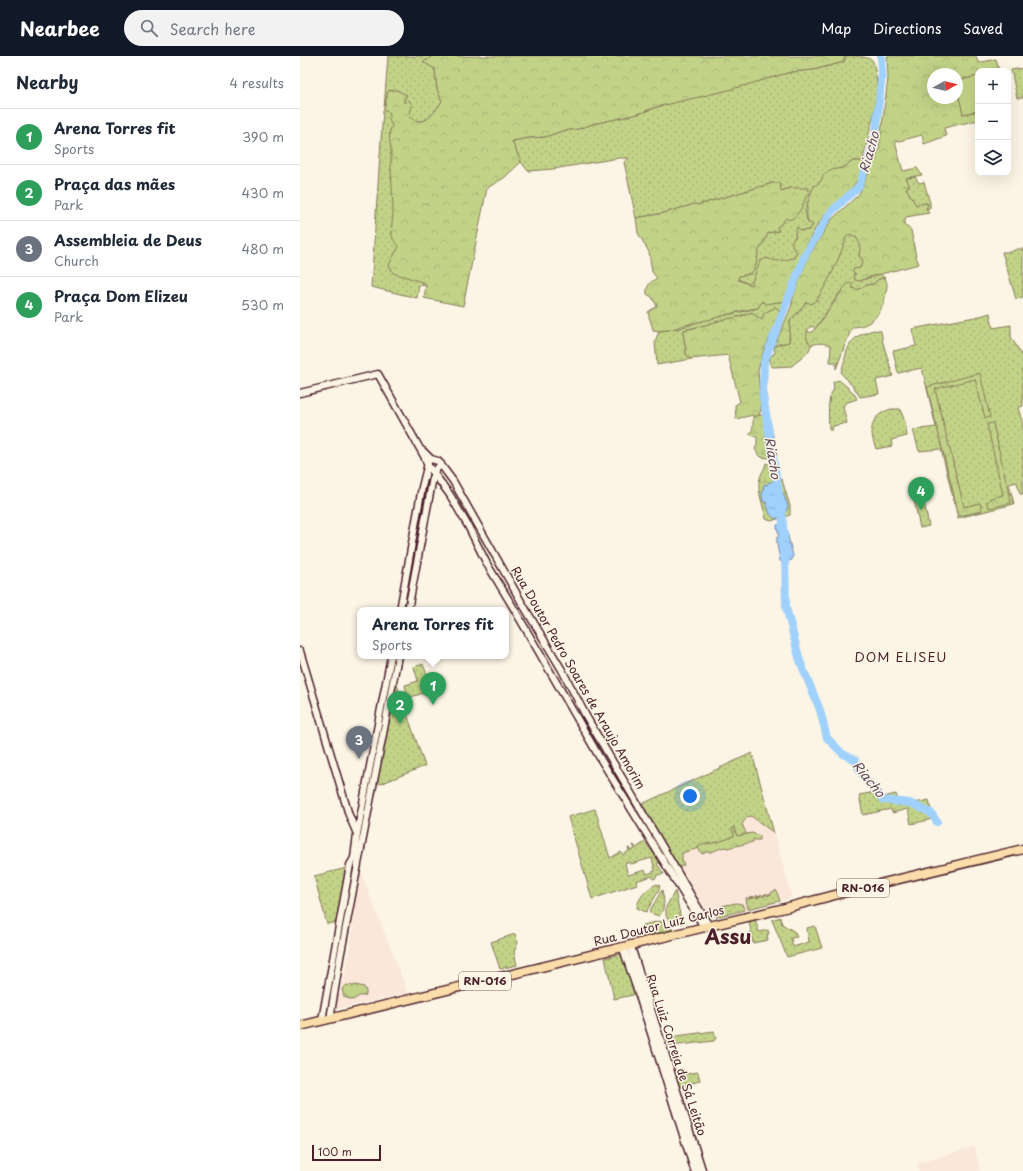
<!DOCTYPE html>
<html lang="en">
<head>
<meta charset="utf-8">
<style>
	:root { --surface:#fff; --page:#f2f2f3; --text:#1f2937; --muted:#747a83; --line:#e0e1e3; --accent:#111827 }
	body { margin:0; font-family:"Playpen Sans",sans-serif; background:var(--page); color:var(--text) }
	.controls { position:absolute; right:12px; top:12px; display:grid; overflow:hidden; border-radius:8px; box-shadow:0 4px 16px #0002 }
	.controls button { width:36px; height:36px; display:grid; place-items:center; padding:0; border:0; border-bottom:1px solid var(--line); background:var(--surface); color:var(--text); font:20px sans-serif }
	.compass { position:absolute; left:627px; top:12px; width:36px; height:36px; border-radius:50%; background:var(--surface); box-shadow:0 4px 16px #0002; rotate:82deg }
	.scale { position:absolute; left:12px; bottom:10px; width:69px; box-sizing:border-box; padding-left:4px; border:2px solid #4a1f2b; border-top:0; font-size:11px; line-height:14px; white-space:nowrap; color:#4a1f2b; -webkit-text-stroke:3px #fcf5e5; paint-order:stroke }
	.you { position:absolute; left:390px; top:740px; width:14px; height:14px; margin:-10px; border:3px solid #fff; border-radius:50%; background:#1a73e8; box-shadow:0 0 0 6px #1a73e833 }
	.badge { display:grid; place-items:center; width:26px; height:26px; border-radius:50%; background:var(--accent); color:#fff; font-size:13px; font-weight:700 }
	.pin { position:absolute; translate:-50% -33px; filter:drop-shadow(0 1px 2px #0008) }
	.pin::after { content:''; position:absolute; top:21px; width:14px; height:12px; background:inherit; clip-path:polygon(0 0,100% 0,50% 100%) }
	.popup { position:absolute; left:57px; top:551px; width:152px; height:52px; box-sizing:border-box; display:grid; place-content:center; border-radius:8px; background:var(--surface); filter:drop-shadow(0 1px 3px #0005); font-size:13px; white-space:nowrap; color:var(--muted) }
	.popup b { font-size:15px; color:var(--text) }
	.popup::after { content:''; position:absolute; left:50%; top:100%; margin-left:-8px; border:8px solid transparent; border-top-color:var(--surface) }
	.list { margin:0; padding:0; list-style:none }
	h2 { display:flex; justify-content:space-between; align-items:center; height:52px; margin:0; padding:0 16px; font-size:17px }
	h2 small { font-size:13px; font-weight:400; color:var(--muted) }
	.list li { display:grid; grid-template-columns:26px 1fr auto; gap:12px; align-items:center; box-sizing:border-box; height:56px; padding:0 16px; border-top:1px solid var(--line) }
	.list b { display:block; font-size:15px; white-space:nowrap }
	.list p { margin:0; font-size:13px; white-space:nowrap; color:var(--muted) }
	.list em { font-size:13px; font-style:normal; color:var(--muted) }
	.icon { flex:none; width:22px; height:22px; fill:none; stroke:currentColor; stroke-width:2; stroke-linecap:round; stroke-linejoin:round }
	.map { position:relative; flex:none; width:723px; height:1115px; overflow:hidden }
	header { display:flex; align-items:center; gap:24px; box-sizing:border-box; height:56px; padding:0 20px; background:var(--accent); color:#fff }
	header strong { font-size:19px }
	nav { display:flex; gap:22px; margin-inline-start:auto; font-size:14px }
	.search { width:280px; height:36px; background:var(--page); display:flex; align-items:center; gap:10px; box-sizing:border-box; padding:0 14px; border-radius:22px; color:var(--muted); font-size:15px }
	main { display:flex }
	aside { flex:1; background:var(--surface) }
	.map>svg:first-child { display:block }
</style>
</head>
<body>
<header>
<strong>Nearbee</strong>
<div class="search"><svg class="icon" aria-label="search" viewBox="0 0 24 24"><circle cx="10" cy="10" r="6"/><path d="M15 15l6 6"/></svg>Search here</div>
<nav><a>Map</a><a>Directions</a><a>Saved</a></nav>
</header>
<main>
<aside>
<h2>Nearby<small>4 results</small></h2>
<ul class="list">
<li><span class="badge" style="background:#2e9e5b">1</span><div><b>Arena Torres fit</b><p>Sports</p></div><em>390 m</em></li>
<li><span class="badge" style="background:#2e9e5b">2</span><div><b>Praça das mães</b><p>Park</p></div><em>430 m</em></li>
<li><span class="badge" style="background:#6b7280">3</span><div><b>Assembleia de Deus</b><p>Church</p></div><em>480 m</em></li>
<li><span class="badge" style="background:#2e9e5b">4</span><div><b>Praça Dom Elizeu</b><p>Park</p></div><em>530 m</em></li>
</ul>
</aside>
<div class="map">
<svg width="723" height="1115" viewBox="0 0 723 1115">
	<defs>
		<pattern id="green-dots" width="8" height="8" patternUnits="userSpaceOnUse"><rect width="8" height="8" fill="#c2d388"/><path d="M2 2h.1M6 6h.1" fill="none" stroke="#a8b576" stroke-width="1.8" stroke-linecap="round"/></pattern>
		<pattern id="forest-crowns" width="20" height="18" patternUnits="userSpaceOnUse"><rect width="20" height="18" fill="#c2d388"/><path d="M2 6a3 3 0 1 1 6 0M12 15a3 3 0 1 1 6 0" fill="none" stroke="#a8b576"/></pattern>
		<pattern id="wetland-marsh" width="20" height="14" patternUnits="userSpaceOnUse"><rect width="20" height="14" fill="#c2d388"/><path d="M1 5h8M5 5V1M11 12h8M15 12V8" fill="none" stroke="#a8b576"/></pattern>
		<pattern id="water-ripples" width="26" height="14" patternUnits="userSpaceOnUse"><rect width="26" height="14" fill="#a0d1fd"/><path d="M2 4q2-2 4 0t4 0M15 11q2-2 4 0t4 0" fill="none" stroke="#8bb3d9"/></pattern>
	</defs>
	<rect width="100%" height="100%" fill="#fcf5e5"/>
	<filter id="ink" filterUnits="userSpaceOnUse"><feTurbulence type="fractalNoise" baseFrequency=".025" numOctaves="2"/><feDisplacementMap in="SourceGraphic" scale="8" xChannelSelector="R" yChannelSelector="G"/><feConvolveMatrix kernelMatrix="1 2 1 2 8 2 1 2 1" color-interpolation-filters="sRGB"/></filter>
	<g filter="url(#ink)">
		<!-- built -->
		<path fill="#fae7da" d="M452,697L492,842L408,863L342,748Z
			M61,816L108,937L36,953L41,927L44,925L53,873L51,870Z
			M675,1091L680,1115H619L618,1107Z"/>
		<!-- green -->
		<path fill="url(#green-dots)" stroke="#86795a" fill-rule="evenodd" d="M88,0H133L124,6L135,13L137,33L142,45C137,52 129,67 118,65C115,64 111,62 109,61L112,49L104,48V43L89,51L120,224L122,227H130L134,231L119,229L117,242L71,231L83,55L84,53Z
			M545,0C554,0 566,0 572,4C573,5 574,9 574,10C583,41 568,74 563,105H553L543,112L523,119V123L510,137L508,147L505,155L508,167L511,166L513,169L509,174L500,175L497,172C495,178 495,184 492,191L497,196L494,202L480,206L472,205L456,216L451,229L438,223L439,220L451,218C455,211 456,205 458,197C459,193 466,183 468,177L478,175L477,171C490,161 488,148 489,132L481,135L473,127L398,149L395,148L364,157L336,162L324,106L329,102H319L253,113L228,115L221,106L212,85L229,82L245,81L262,75L278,73L293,68L338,58L357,51L491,16L513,14L544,6Z
			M723,12V42H717L711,14Z
			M615,121L619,127L624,126L630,147V152L625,153L628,148L616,150L607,134L606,122Z
			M550,178L559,184L561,194L559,200L563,205L560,212L557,213L556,218L560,225L580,218L585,222L579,223L573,228L567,229L557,234L552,232L540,236L515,273L512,270L508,273C507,280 506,283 511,289C509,299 499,303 492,310L473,311L471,310L469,301L475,297L474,291L479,288L489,286L490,265L500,254L506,246L517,244C528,223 540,202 546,179Z
			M717,193H723V241L716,243L702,196H710Z
			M462,245L477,246L485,245L484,249L479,254L476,251L462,264L456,260L452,256C445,260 437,260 430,263L384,274C383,280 384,283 385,288C386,295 384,298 391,303L357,309L355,286L359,275L380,272L404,264L458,252Z
			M690,257L693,272L711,269V281L723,301V350L718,352L723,368V438H720L717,426L709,428L714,448L658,462L641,393L619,395L613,374L636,371L622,312L598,317L593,295L616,290L612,273L680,260Z
			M574,274L581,275L583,287L593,320L576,324L579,338L560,341L555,333L541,317C548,293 546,281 574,274Z
			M539,324L554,337L557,343L545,347L543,351L547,367L533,370L532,374H529C529,361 526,343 534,333L533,326Z
			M591,353H600L605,366L607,380L591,384L592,390L576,393C569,374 569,360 591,353Z
			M622,437L629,470L620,472L613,439Z
			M123,608L133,634L108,642L105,629L118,625L114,611Z
			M96,626L125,710L80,728L77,726Z
			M452,697L474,777L451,760L447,761L442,768L446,777L441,784L399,792L382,797V803L384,809L378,811L342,748Z
			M581,735L583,741L596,738L600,750L629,744L633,763L611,768L608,753L592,757L591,753L563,759L559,739Z
			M295,753L310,802L321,796L323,799L329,795L328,792H329L331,795L335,793L333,789H334L336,792L345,786L360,806L357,808L364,818L357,819L356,822L353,823L352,820L336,825L337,828L292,843L268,761ZM352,802L355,815L347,818L345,814L328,819L325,808L330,806L331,808Z
			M47,812L38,866L27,868L14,820Z
			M357,828L360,830L358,836L346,856L337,852C337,843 348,831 357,828Z
			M362,834C364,843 366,852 359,860L350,857L349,856Z
			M476,834L480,845L448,853L446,843L447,841L449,844L450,840L451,843L452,840L453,843L454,840L456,842L457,839L458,842L459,839L460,841L461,838L463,841L464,838L465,840L466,837L468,840L469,837L470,839L472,836Z
			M375,835L382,868L379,865L377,867L370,865L366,860V851Z
			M436,847L442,848L445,854L416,861L421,850Z
			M480,861L482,868L495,876L497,881L491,882L493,891L509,886L507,872L515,870L522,892L487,901L472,864Z
			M455,863L459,876L468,874L469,878H467L468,884L453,887L449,865Z
			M360,865L370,871L373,874L338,882V877L343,878L340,872L343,869Z
			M215,878L218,887L214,896L217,909L200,913L191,886Z
			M323,898L335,937L333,939L314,943L305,902Z
			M414,975L416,982L414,985L371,990L368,988L367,984L369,981Z
			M398,1016L400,1025L377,1031L374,1020Z"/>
		<!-- forest -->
		<path fill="url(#forest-crowns)" stroke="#86795a" d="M133,0H545L544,6L513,14L491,16L429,34L356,51L338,58L293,68L278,73L262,75L245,81L229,82L212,85L221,106L204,122L187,132L163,250L124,242L126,230L125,227L93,217L89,209L99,190C97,188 94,185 93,183C90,174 93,164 93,155C93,136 90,116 91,97C91,87 87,79 92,70L89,63L90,57L84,53L88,35L96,34L107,39L104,43V47L109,44L112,49L109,61C112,62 115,65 118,65C129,67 137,52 142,45L137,33L135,13L123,6Z
			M587,0H676L678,7L696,3L699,15H678V20L657,25V18H633V42H657V31L663,58L678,55V64L644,72L646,80L624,88L622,79L595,86L603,115L617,112L622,119L606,122L609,128L608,131L606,132L607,134L616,149L624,147L628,148L626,153L629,157L606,161L604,169L611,174L616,201L619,208L566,222L560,225L555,224L553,219L556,218L553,216V213L560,212L563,205L559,200C561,191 560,177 547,179C542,196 525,237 512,248L506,246L500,254L490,265L489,286L479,288L474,291L491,251L494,238L508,201L532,163L559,138L579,94L588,22Z
			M553,105H563C564,128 536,145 523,161C506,183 495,218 485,245L466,248L462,245L458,252C435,255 412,264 389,268C376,271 367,277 353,274C352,268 349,263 348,256L357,250L352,241L347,238C346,230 350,226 357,222L352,216L349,196L338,177L336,162L364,157L395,148L398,149L473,127H480L481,135L491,132H509C505,143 502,159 489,164L486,162L482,167L477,171L479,175L468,177C466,183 459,193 458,197C455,213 457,217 439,220L438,224L451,229L460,205L467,202C477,207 484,204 494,202L497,196L492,191V184L496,181L495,177L497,171L501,175L509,174L513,169L511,167H508C505,154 508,142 514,130C519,128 522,125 523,119L530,114L543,112Z
			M585,222C588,227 587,231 586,237C583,256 572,271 552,271L536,313V306H530L531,290C524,286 518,287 511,289C507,285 505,280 508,275L511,277C525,263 535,243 548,227H552V232L557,234L567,229L573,228L579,223Z
			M476,251L479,254V259L462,299L458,315L461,354L459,359L453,361V359L436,363L435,349L440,346L428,299L391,303C384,298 386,295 385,288C384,283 383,280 384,274C397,272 409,268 421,264C432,262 443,261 452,256L456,260L462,264L464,257Z
			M680,317L690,361L685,362L675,323L635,333L664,451L680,447L682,455L659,460L627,331Z
			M693,367L711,447L689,452L687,446L691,442L703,439L687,368Z
			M434,771L437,780L452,777L460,780V784H455L453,783V786L427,792L425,791C418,792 414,797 406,796L403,798L401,797L398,792L400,789L418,786L430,782V780L432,781L434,780L432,772Z
			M47,929L53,930L56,929L64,931L66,935V939L62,940H59L53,944L44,941L42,933Z"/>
		<!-- wetland -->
		<path fill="url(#wetland-marsh)" stroke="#86795a" d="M459,359H469L477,399C470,402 466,403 459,400L455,393L457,389V381L449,378C454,374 453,367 453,361Z
			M466,407L471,409L473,418L482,424L490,450V459L471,465L466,463C464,451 456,434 460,422C461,417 465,413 466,407Z"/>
		<!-- pitch -->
		<path fill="#c2d388" stroke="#86795a" d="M678,20V55L663,58L657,32V25Z"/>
		<!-- water -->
		<path fill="url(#water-ripples)" stroke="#7e8aa9" d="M472,425L476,428L481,437H483L488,450L485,458L475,463L470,458L466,446H463L462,439L464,428L467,429L469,426L470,427Z
			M481,468H484L486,472L493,500L492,504L483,507L480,505C479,497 476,489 477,481L479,479L477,471V469Z"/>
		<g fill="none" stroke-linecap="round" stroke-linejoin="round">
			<!-- river -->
			<path stroke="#a0d1fd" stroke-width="8" d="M484,479L482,457L463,340L464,306L505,199L531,156L559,130L575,85L582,16L581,0
				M485,497L486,551L500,605L520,654L527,682L543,698L555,704L561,717L583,744L610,747L631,757L637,766"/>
			<defs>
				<path id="tertiary" d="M0,337L78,318L124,400L127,408L150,439L168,470L187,508L213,551L301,704L404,871
					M123,395L131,403L138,405L153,425L222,547L262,614L286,660L335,744L409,870
					M100,554L122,431L128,407
					M108,554L134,416L141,408
					M0,595L49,759L57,778
					M30,963L40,902L98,600
					M22,964L50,809L54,802L57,778L91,600"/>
				<path id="secondary" d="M330,889L402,1115
					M323,891L340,941L395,1115"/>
				<path id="primary" d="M0,970L409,870L485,852L558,833L723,793"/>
			</defs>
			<!-- tertiary casing -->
			<use href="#tertiary" stroke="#4a1f2b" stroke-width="9"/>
			<!-- secondary casing -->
			<use href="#secondary" stroke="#4a1f2b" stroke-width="10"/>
			<!-- primary casing -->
			<use href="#primary" stroke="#4a1f2b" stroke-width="11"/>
			<!-- tertiary -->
			<use href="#tertiary" stroke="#fcf5e5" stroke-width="6"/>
			<!-- secondary -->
			<use href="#secondary" stroke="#fcf5e5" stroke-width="7"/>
			<!-- primary -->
			<use href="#primary" stroke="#fbddab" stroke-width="8"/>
		</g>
	</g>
	<g text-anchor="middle" stroke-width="3" stroke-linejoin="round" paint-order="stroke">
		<!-- shield labels -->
		<g fill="#fcf5e5" stroke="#7f5f63" stroke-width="1">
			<rect x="537" y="823" width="52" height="18" rx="3"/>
			<rect x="159" y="916" width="52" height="18" rx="3"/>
		</g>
		<g font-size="11" font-weight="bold" fill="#4a1f2b">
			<text x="563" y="836">RN-016</text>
			<text x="185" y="929">RN-016</text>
		</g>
		<!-- street labels -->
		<g font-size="12" fill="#4a1f2b" stroke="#fcf5e5">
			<text transform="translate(278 622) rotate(60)" y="4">Rua Doutor Pedro Soares de Araujo Amorim</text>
			<text transform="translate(359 870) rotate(-14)" y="4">Rua Doutor Luiz Carlos</text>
			<text transform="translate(376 999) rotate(72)" y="4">Rua Luiz Correia de Sá Leitão</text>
		</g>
		<!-- water labels -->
		<g font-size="13" font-style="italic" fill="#604c60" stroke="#fcf5e5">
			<text transform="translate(569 96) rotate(-74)" y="5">Riacho</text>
			<text transform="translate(473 402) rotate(81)" y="5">Riacho</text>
			<text transform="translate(569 723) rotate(51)" y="5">Riacho</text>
		</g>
		<!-- neighbourhood labels -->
		<g font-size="13" letter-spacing="1" fill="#4a1f2b" stroke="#fcf5e5">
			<text x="601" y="606">DOM ELISEU</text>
		</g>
		<!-- town labels -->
		<g font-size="20" font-weight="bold" fill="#4a1f2b" stroke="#fcf5e5">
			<text x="428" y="888">Assu</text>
		</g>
	</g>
</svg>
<div class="controls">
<button>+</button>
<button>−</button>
<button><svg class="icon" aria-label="layers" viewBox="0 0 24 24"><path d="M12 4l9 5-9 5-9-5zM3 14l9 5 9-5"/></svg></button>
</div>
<svg class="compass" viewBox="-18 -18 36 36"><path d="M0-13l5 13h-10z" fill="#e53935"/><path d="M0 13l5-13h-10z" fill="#747a83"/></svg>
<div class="scale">100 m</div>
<div class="you"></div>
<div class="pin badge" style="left:133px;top:649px;background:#2e9e5b">1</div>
<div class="popup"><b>Arena Torres fit</b>Sports</div>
<div class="pin badge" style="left:100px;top:668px;background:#2e9e5b">2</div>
<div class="pin badge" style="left:59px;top:703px;background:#6b7280">3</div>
<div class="pin badge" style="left:621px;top:454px;background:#2e9e5b">4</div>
</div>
</main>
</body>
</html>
